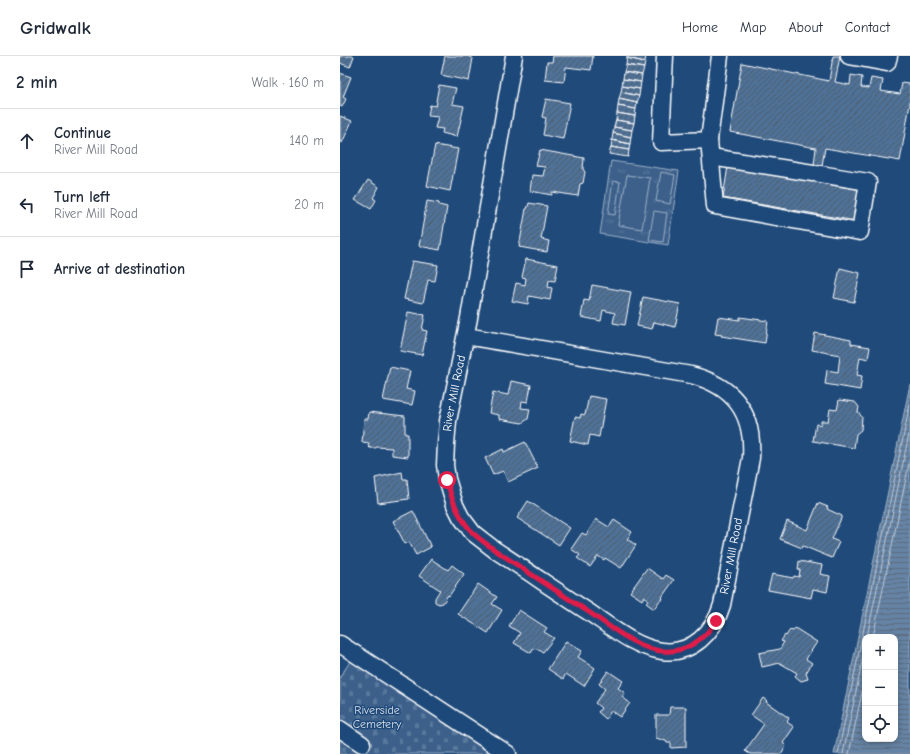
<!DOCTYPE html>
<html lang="en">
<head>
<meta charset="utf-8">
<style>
	:root { --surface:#fff; --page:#f6f6f7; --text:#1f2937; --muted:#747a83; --line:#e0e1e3 }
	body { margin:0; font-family:"Comic Neue",sans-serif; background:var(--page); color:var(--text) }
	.controls { position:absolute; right:12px; bottom:12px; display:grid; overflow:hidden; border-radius:8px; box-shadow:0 2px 6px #0003 }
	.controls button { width:36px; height:36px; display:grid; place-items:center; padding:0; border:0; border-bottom:1px solid var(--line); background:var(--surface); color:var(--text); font:20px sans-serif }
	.stop { position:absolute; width:12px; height:12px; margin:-9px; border:3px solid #e11d48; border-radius:50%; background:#fff }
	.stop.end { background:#e11d48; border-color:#fff; box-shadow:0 1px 4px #0008 }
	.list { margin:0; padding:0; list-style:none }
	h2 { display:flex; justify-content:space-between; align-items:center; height:52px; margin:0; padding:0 16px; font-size:17px }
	h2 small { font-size:13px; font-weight:400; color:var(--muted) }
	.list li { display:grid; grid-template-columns:26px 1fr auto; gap:12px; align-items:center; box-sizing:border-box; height:64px; padding:0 16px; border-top:1px solid var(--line) }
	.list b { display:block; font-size:15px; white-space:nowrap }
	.list p { margin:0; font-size:13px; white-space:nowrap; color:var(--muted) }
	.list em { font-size:13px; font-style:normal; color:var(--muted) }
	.icon { flex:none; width:22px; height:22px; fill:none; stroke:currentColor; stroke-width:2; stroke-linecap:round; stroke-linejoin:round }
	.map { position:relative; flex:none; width:570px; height:698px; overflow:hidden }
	header { display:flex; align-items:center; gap:24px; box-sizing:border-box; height:56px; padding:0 20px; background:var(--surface); border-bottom:1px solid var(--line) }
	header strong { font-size:19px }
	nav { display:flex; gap:22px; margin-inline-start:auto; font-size:14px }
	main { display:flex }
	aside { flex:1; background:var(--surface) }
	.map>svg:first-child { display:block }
</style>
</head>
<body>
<header>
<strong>Gridwalk</strong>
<nav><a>Home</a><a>Map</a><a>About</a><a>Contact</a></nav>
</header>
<main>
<aside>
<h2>2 min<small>Walk · 160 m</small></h2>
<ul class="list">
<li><svg class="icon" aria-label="ahead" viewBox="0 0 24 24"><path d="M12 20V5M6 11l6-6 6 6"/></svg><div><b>Continue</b><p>River Mill Road</p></div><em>140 m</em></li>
<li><svg class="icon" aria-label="left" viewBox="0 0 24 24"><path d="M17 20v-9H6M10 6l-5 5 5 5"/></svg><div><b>Turn left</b><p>River Mill Road</p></div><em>20 m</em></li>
<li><svg class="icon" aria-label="arrive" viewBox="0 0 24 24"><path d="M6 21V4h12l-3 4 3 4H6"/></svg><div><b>Arrive at destination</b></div></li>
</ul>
</aside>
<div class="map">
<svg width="570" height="698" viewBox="0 0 570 698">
	<defs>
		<pattern id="cemetery-stones" width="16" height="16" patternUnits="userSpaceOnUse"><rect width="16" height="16" fill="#3c618b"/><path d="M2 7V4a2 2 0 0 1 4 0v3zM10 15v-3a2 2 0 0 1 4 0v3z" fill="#59799c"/></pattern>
		<pattern id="park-tufts" width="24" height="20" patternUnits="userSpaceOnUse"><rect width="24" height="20" fill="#3c618b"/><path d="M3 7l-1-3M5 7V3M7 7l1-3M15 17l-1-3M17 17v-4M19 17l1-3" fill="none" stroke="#59799c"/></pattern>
		<pattern id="water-rules" width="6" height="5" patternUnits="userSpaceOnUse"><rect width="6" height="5" fill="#6583a4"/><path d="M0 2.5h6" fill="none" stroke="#5b6d81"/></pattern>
		<pattern id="building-hatch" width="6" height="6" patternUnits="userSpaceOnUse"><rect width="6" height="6" fill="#507197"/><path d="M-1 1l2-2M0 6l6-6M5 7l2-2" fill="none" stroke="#4e5b6a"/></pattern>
	</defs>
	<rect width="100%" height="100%" fill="#1f4a7a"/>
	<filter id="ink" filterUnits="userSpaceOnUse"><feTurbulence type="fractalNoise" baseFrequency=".025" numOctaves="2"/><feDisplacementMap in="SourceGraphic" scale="8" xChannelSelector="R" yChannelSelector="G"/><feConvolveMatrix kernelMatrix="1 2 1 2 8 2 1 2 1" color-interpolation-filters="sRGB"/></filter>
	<g filter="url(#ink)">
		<!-- cemetery -->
		<path fill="url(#cemetery-stones)" stroke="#9eb0c5" d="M13,601L164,698H0V621Z"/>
		<!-- park -->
		<path fill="url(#park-tufts)" stroke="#9eb0c5" d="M271,105L339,115L328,189L260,178Z"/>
		<!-- garden -->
		<path fill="#3c618b" stroke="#9eb0c5" d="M321,116L335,119L330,148L316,145Z
			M287,119L310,122L302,173L278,169Z
			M273,125L280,126L275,159L268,158Z
			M314,155L327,157L323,186L309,184Z"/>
		<!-- water -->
		<path fill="url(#water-rules)" stroke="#a3b5c8" fill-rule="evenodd" d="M570,328V698H494ZM525,581H555V683H525Z"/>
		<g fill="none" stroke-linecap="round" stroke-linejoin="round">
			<!-- shore -->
			<path stroke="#c1cddb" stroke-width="1" d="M527,581L570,373
				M533,581L570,403
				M498,698L570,348
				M503,698L525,592
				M509,698L525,622"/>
		</g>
		<!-- building -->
		<path fill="url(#building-hatch)" stroke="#fff" d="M0,0H14L10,11L0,7Z
			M105,0H129V1L133,2L129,25L101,19Z
			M213,0H253L251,14L226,11L224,26L205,24L207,6H212Z
			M287,0H306L305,6L287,2Z
			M493,0H500L495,26L510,29L511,19L522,21L521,31L529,32L531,22L543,24L541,35L560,38L562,27L570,28V48L560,105L485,92L479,127L521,134L516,165L383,142L388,110L472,125L476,92L390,76L402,7L489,25Z
			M287,2L305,6L304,12L286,9Z
			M286,9L304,12L302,19L284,16Z
			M284,16L302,19L301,26L283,23Z
			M0,17L11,21L3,41L6,43L2,51L0,50Z
			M283,23L301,26L300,33L282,30Z
			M99,29L116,32L112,48L124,50L117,81L102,77L103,73L95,72L98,61L88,60L90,49L96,50L97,46L96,45Z
			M282,30L300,33L299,40L281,36Z
			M281,36L299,40L297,47L279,43Z
			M206,43L230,47L223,83L203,79L206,62L202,61Z
			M279,43L297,47L296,53L278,50Z
			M278,50L296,53L295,60L277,57Z
			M277,57L295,60L294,67L276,64Z
			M0,60L12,65L2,87L0,86Z
			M276,64L294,67L292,74L274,71Z
			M274,71L292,74L291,81L273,77Z
			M273,77L291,81L290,88L272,84Z
			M272,84L290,88L289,94L271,91Z
			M95,89L118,93L110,135L87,130Z
			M271,91L289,94L288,101L269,98Z
			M200,94L244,102L243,113L245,116L243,127L240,128L238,140L212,136V139L190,135L192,119L203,120L205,111L196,110Z
			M28,124L39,131L33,142L36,144L31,153L15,144Z
			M87,145L99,147V149L107,151L100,194L79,190Z
			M189,147L207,150L201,183L209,185L207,196L179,191L186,153H187Z
			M186,203L218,209L215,225L209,224L208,231L212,232L210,244L189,240L188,248L172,245L176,227L185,229L186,222L182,221Z
			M72,205L98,209L95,225L88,224L83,247L64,243Z
			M500,212L520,217L514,246L494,242Z
			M252,229L291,236L285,269L273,267L275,257L263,254L261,265L241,261L244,244L249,245Z
			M303,241L340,248L335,271L314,266L312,273L297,270Z
			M68,256L85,259L82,274L87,275L82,299L60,295Z
			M378,261L400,264V261L428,265L425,287L381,280L382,279L375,278Z
			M475,277L511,284V288L530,291L528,303L520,301L517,319L522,320L520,334L485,328L487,314L498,316L500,299L472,294Z
			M50,311L70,315L66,333L75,335L72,349L43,344Z
			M171,325L191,329L188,346L182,345L181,352L190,353L188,363L182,367L159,363V359L149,357L153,336L168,339Z
			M249,340L266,343L259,381L250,379L248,389L230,385L235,361L240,362L241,358L245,359Z
			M499,344L515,346L519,351L518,356L522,361L521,374L516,378L514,392L473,385L476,368L481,369V365H488L490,353L497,354Z
			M29,356L65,360V378H68V401L52,399V392L37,391L35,392H30L28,390L29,387L22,386L24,363H28Z
			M185,386L198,412L168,426L163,415L153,419L145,402L163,393L164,396Z
			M62,416L63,423H67L69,443L38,447L35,422Z
			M188,445L230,472L219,489L177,462Z
			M478,447L488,451L487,453L502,460L492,483L499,486L492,502L463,490L462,492L440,483L447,465L467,474Z
			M73,455L91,491L76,499L69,486L65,488L53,465Z
			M256,463L269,471L274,464L292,476L287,483L296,489L281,512L265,502L264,504L258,500L250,511L237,502L240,499L231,493L242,477L246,479Z
			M91,503L108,514L112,509L124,518L109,540L108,539L103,547L99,548L95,546V542L100,534L79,520Z
			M459,505L482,509L480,518L490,520L487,536L473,533L471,542L428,534L432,518L453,522L454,520L459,521L460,514H458Z
			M307,512L323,523L326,519L334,524L322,541L323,542L322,544H320L314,553L306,547L308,543L304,540L302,544L290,536Z
			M138,528L157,541L152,548L162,554L148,577L118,558Z
			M179,554L207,572L204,576L214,582L203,596L194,592L191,597L174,587L180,577L169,570Z
			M455,572L477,586L466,603L472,607L466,617L468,623L461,625L455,620L457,617L440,607L422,611L419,597L440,593L444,586L441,585L445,579L446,580L450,574L453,575Z
			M226,585L242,595L238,601L255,612L244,630L226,618L223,623L208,613Z
			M268,615L283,625L278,632L285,637L282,641L290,647L280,661L271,655L266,663L258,656L261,652L255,647L265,633L259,628Z
			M423,642L427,645L426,646L449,662L447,666L454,671L443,687L446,690L441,698H410L405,695L424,668L411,659Z
			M330,651H346V691L331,692V687H327L326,685L316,682V659H329Z"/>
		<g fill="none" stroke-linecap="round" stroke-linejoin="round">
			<defs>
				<g id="minor">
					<path d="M325,0L321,86L369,84L380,0"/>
					<path d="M509,0L547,7L549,0"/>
					<path d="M369,84L375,150L520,176L528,126L480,118"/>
					<path d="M371,101L473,117"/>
					<path id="s1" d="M126,280L351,319C394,330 414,357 411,402L382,549C374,576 352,599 322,595C294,591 270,570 247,555C216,535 186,514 155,494L133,477L121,461L115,449L107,423L105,409L106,388L108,365L129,262L174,0"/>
					<path d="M0,588L168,698"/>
					<path d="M0,673L22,688"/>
				</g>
			</defs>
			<!-- minor casing -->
			<use href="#minor" stroke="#fff" stroke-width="19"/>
			<!-- minor -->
			<use href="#minor" stroke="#1f4a7a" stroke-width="16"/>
		</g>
	</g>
	<g fill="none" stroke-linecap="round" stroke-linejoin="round" filter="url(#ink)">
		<!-- route -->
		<path stroke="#e11d48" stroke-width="5" d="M107,424C111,443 119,462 133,477C139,483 148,489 155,494C186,515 217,535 247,555C269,569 296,593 323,595C345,597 364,584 376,565"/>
	</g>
	<g text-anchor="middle" stroke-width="3" stroke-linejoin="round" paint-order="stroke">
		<!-- street labels -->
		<g font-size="12" fill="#fff" stroke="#1f4a7a">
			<text dy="4" stroke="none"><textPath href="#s1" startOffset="945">River Mill Road</textPath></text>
			<text transform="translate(391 500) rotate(-79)" y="4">River Mill Road</text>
		</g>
		<!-- park labels -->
		<g font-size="12" fill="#d8dfe8" stroke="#1f4a7a">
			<text x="37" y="658">Riverside<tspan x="37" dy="14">Cemetery</tspan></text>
		</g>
	</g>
</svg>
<div class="controls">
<button>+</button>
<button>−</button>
<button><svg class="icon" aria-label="locate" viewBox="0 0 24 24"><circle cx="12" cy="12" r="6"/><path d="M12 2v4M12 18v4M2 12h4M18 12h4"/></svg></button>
</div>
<div class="stop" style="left:107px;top:424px"></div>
<div class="stop end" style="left:376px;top:565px"></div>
</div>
</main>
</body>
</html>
